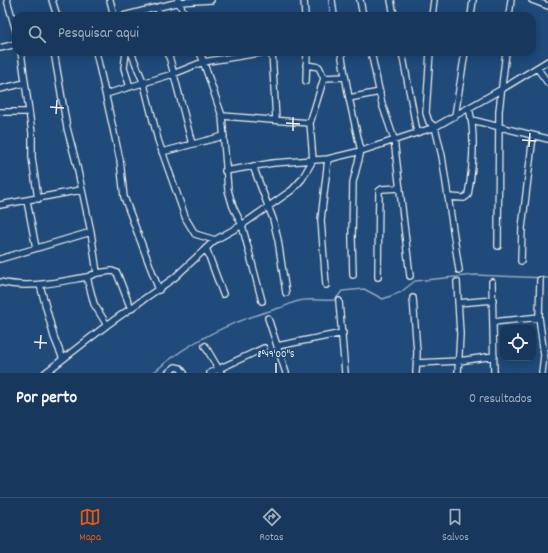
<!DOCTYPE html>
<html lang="pt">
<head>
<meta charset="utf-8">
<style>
	:root { --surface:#17385c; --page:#244365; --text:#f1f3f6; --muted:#9eacbb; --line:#365272; --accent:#ea580c }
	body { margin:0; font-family:Dekko,sans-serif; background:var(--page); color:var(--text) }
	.controls { position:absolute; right:12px; bottom:12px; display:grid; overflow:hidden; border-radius:8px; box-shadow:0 2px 10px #0003 }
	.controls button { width:36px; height:36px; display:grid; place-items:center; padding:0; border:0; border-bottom:1px solid var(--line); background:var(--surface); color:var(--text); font:20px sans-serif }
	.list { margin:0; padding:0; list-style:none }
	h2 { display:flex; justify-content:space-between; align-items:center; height:52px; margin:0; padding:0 16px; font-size:17px }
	h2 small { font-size:13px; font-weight:400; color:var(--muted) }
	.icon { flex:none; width:22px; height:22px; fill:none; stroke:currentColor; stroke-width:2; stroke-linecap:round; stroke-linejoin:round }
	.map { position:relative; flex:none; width:548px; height:373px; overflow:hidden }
	.search { position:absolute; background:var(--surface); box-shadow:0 2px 10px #0003; left:12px; right:12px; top:12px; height:44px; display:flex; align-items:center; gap:10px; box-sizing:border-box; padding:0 14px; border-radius:12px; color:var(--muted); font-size:15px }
	.sheet { height:124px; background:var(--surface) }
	nav { display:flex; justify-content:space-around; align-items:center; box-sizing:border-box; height:56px; border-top:1px solid var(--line); background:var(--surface); font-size:11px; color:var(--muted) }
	nav a { display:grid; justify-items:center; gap:2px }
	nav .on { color:var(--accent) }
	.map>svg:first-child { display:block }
</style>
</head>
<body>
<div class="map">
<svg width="548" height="373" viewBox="0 0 548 373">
	<rect width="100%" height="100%" fill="#1f4a7a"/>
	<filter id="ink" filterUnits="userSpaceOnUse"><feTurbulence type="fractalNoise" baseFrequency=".025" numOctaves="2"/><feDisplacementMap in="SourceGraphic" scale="8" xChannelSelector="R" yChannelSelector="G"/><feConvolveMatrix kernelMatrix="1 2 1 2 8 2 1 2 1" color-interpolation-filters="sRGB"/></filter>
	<g filter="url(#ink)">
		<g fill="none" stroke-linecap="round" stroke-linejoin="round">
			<!-- stream -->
			<path stroke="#90a9c2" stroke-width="1.5" d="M153,373C190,340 231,322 279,308C287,306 296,300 305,300C315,299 324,301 335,300L342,291L364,289L383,299L401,292L415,281L475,275L548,278"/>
			<defs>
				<path id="street" d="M7,0L16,31
					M52,0L57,16
					M110,0L114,16
					M178,0L185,16
					M304,0L305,16
					M332,0L334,16
					M360,0L363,16
					M391,0L394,16
					M532,0L548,6
					M158,7L160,16
					M123,16L179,2L211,0
					M432,16L434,0
					M471,16L473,0
					M509,16L511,0
					M0,48L16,44
					M21,52L32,133V158L38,199
					M54,52L67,128L76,162L91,232L97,273L87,277L94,304L107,325
					M96,52L120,160L124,197L159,290
					M126,52L124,68L130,87
					M131,52L144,84L158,140L186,219L195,234L215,240
					M168,52L192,144
					M200,52L222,116L228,190L233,207L242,225L262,301
					M272,52L276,120
					M341,52L349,98L361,151L353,182L352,238L353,275
					M371,52L382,104L394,139L410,276
					M402,52L417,132
					M430,52L426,113L429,122L435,127L442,156L459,270
					M306,65L319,67L324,78L310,123
					M537,68L548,83
					M324,78L345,77
					M306,81L307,52
					M0,89L25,83
					M106,94L173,74L203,62L266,52
					M349,98L380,92
					M0,112H28
					M455,116L465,52
					M472,120L548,139
					M162,152L224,136
					M253,166L273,219L278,240L286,293
					M225,171L273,163L328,159L361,151L435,127L502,89L548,61
					M448,197L464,198L468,195C473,167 476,135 469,108
					M27,201L36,248
					M0,205L81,190
					M498,246L499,111L506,52
					M206,248L223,294
					M0,259L91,232
					M521,261L522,228L533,136
					M97,273L112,271L117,273L131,309
					M378,277L379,191L382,189L400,188
					M540,280L539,317L544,355L542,373
					M0,282C29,289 58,282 87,277
					M457,282L460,334L458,373
					M492,282L494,373
					M40,285L54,337L63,359
					M326,285L321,220L328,159
					M413,298L417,352L416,373
					M339,301L345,373
					M458,303L493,300
					M268,318L286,373
					M493,322L539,317
					M205,346L221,373
					M277,346L343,333
					M417,363L459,361L494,356
					M45,373L107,325L174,278L215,240L242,225L292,190L302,179L313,160L310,123L222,116
					M168,373L175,367L180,368L184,373
					M210,373L264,348"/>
			</defs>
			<!-- street casing -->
			<use href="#street" stroke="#f4f1e8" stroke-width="8"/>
			<!-- street -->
			<use href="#street" stroke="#1f4a7a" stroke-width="5.5"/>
		</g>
	</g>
	<!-- ticks -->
	<path fill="none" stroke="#f4f1e8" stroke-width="1.5" d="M50,107L64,108M56,114L57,100M286,123L300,124M293,131V117M522,140L536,141M529,147L530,133M34,342L47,343M40,349L41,335M276,373V363"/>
	<g font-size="10" text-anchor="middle" fill="#f4f1e8" stroke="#1f4a7a" stroke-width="3" stroke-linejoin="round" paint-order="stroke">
		<text x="276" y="357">8°49'00"S</text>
	</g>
</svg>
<div class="controls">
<button><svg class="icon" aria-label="locate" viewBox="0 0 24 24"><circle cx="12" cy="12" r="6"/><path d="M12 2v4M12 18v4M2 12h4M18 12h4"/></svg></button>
</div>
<div class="search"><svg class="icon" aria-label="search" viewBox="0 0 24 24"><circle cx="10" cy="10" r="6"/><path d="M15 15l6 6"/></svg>Pesquisar aqui</div>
</div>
<section class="sheet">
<h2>Por perto<small>0 resultados</small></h2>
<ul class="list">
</ul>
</section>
<nav>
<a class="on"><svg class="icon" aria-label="map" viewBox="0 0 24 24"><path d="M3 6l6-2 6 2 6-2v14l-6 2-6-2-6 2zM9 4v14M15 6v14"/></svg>Mapa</a>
<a><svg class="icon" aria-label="directions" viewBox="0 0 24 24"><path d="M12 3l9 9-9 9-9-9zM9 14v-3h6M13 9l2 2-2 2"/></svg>Rotas</a>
<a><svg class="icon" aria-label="saved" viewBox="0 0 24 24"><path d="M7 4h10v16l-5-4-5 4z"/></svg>Salvos</a>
</nav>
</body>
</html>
